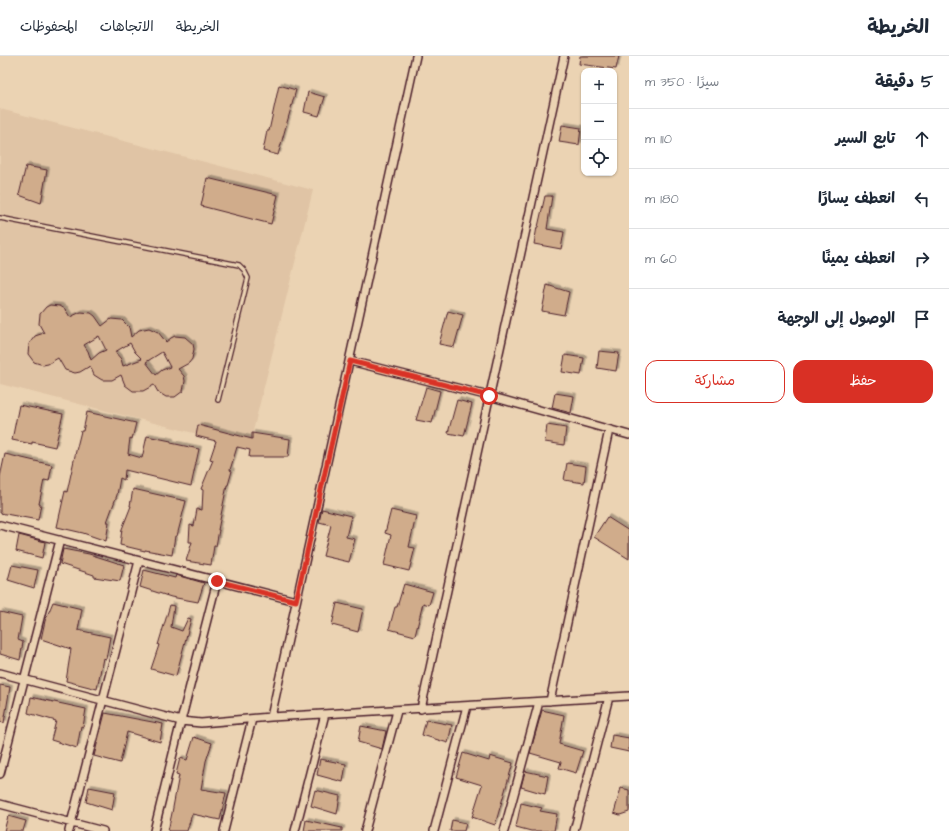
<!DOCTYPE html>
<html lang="ar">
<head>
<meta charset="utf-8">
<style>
	:root { --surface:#fff; --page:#f6f6f7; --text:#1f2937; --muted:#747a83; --line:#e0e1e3; --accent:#d93025 }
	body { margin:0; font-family:"Architects Daughter","Playpen Sans Arabic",sans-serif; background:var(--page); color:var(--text); direction:rtl }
	.controls { position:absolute; right:12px; top:12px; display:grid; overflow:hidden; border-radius:8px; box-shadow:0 1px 3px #0004 }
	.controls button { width:36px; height:36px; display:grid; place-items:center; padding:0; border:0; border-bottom:1px solid var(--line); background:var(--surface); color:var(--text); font:20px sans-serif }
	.stop { position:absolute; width:12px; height:12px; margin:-9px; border:3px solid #d93025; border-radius:50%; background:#fff }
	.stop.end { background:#d93025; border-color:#fff; box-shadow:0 1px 4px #0008 }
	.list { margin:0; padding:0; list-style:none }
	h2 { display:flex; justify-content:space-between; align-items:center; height:52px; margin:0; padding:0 16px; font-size:17px }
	h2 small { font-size:13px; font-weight:400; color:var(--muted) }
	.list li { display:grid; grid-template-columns:26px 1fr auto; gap:12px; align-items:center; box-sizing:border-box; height:60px; padding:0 16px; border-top:1px solid var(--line) }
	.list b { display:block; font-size:15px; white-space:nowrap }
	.list em { font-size:13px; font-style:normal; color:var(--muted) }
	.actions { display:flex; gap:8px; padding:12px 16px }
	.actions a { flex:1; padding:9px 0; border:1px solid var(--accent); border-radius:12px; text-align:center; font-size:14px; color:var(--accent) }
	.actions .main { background:var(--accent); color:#fff }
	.icon { flex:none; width:22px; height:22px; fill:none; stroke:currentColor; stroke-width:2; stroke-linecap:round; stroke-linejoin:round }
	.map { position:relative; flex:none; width:629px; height:775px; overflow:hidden; direction:ltr }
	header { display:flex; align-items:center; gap:24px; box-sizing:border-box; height:56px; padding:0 20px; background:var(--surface); border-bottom:1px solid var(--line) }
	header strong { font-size:19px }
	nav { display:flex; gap:22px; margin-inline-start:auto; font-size:14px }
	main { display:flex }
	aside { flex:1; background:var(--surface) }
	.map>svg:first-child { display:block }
</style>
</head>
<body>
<header>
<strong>الخريطة</strong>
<nav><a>الخريطة</a><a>الاتجاهات</a><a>المحفوظات</a></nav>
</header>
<main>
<aside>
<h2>5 دقيقة<small>سيرًا · 350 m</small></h2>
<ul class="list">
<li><svg class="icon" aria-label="ahead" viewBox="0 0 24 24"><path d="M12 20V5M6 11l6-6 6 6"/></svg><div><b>تابع السير</b></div><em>110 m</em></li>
<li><svg class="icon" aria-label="left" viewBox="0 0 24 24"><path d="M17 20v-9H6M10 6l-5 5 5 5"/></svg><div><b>انعطف يسارًا</b></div><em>180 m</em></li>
<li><svg class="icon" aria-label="right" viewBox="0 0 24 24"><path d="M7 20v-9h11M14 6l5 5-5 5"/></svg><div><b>انعطف يمينًا</b></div><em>60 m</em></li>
<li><svg class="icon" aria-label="arrive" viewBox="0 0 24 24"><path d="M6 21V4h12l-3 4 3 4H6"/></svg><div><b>الوصول إلى الوجهة</b></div></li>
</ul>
<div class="actions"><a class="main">حفظ</a><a>مشاركة</a></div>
</aside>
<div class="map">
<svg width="629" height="775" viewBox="0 0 629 775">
	<defs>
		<filter id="shadow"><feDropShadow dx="2.5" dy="-2.5" stdDeviation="0" flood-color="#0004"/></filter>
	</defs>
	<rect width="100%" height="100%" fill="#ebd3b3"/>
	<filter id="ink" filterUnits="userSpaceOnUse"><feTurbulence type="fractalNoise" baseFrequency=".025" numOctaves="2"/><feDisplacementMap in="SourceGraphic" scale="8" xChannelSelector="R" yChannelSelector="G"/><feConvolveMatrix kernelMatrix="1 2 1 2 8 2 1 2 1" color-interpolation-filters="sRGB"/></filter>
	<g filter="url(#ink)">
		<!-- built -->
		<path fill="#e0c4a5" d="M0,53L313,134L249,391L0,328Z"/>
		<!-- building -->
		<path fill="#d0ac8b" stroke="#4a1f2b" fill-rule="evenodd" filter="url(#shadow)" d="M580,0H619L616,13L579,8Z
			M279,29L296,34L278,99L263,95L267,75H269Z
			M308,36L325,41L319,60L304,56Z
			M562,69L581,72L579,89L559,86Z
			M26,110L47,114L41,147L19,139Z
			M207,122L278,139L271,168L201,150Z
			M545,140H552L547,173L564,176L561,193L534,188L537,171H538Z
			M547,229L569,236L564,259L542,255Z
			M50,249L60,250L65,253L70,261L81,256L91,257L95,260L102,270L111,263L122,264L129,271L131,281L139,274L149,272L158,276L166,286L171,282L175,280L185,281L193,288L194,293L192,303L189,307L178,313L184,320L185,325L183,335L175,341H166L158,336L154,329L143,335H133L125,329L121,319L112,324H102L94,319L90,310L80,316L75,317L65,314L58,302L48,308L43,309L34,306L28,298L29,288L35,280L44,277L39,268L40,258L46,251ZM99,280L106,294L99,297L91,304L88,295L84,289ZM130,287L135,296L142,303L123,310L121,303L115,296ZM162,296L170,311L162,314L156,319L146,306Z
			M448,255L463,259L454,291L439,288Z
			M599,295L619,297L616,315L597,312Z
			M565,299L584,302L581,319L562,316Z
			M426,331L440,335L432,367L416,364Z
			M555,337L574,340L571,357L552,352Z
			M457,344L472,348L464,380L448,377Z
			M19,349L63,358L55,391L32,386V388L12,384Z
			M87,356L136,367L132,383L130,382L128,398L142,402L147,380L171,385V387L199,393L191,430L125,414L124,424L120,422L117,439L107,466H109L106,485L83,477L57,471L65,435L67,436L76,395L81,375H83Z
			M198,369L252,383V377L290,383L288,401H249L250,394L237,391L230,414L232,415L228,429H227L218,474H219L216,490H214L211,509L186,505L192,486H189L190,469L194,470L197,453L202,454L203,434L201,433L213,404L210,403L216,385L196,380Z
			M547,369L566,372L564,389L545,386Z
			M5,398L52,409L49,425L44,424L39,448H41L38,464L0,457V421Z
			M567,407L586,410L584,427L564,424Z
			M133,433L186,445L177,480H175L172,499L145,494V495L120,489L122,473L131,450H130Z
			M322,453L351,460L346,481L355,483L349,506L323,500L331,469L319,466Z
			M391,454L416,460L409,491L415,492L409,515L384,509L391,479L385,477Z
			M607,461L629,475V503L594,481Z
			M19,479L45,486L42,502L16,495Z
			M63,493L89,498L124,509L120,525L94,521V519L60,508Z
			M12,509L38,514L34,532L8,524Z
			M144,514L175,522L176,519L204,527L198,546L171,541L140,531Z
			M404,528L433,536L429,549L423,547L415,580L389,573L395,551H397Z
			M53,546L82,553L78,574L110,581L106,603L103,602L97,633L66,625L71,593L41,583L45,565Z
			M337,547L363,553L358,576L332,569Z
			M170,549L174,550L171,571L182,575L188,562L191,563L176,620L151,613L159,589H158Z
			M0,556L22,561L18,584L23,586L20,604L0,598Z
			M0,629L10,631L4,667L0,666Z
			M31,641L86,653L83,671L81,670L77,692L51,684L56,665L28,657Z
			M542,654L564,659L559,688L583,695L576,717L559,712L561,706L530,697Z
			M105,657L163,668L160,686L127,676L120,707L94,700Z
			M426,664L452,669L448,687L422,679Z
			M361,670L386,675L382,693L358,686Z
			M612,679L629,682V696L610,692Z
			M194,681L212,687L206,705L201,733L226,737L220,764L192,758L187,775H168L172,757L179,719L176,718L180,702L187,704Z
			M463,697L489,705L490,700L513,707L495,769L472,761L482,729L456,721Z
			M320,703L346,708L343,726L317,719Z
			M525,715L548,720L545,738L521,731Z
			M89,731L115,736L112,754L86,746Z
			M621,732L629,734V756L620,759L614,757Z
			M315,734L340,740L337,758L311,750Z
			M521,747L542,752L540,755L557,758L554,775H531L516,771Z
			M8,760L26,765L23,775H4Z
			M306,764L342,772V775H304Z
			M452,764L466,767L464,775H450Z"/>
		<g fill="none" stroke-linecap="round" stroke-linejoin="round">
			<defs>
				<path id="lane" d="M0,162L239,209L244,214L248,222L218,344"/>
				<path id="street" d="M350,305L489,340L629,379
					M0,469L296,545
					M0,617L181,665L201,667L271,661L629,640
					M550,645L609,374
					M421,653L564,0
					M271,661L416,0
					M0,718L60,484
					M0,748L103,775
					M69,775L139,505
					M154,775L181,665L217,525
					M224,775L252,663
					M295,775L325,658
					M365,775L397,655
					M434,775L467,650
					M504,775L539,646
					M574,775L609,641"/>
			</defs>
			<!-- lane casing -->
			<use href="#lane" stroke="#4a1f2b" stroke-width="6"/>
			<!-- street casing -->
			<use href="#street" stroke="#4a1f2b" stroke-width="10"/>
			<!-- lane -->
			<use href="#lane" stroke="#ebd3b3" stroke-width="3.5"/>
			<!-- street -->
			<use href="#street" stroke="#ebd3b3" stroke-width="7"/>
		</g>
	</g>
	<g fill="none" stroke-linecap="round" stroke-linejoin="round" filter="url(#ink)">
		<!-- route -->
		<path stroke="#d93025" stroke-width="5" d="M217,525L296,545L350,305L489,340"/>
	</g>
</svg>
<div class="controls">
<button>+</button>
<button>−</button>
<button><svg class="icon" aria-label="locate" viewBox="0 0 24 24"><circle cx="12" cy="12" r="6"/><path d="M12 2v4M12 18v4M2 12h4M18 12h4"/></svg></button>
</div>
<div class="stop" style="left:489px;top:340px"></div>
<div class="stop end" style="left:217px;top:525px"></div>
</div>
</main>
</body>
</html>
